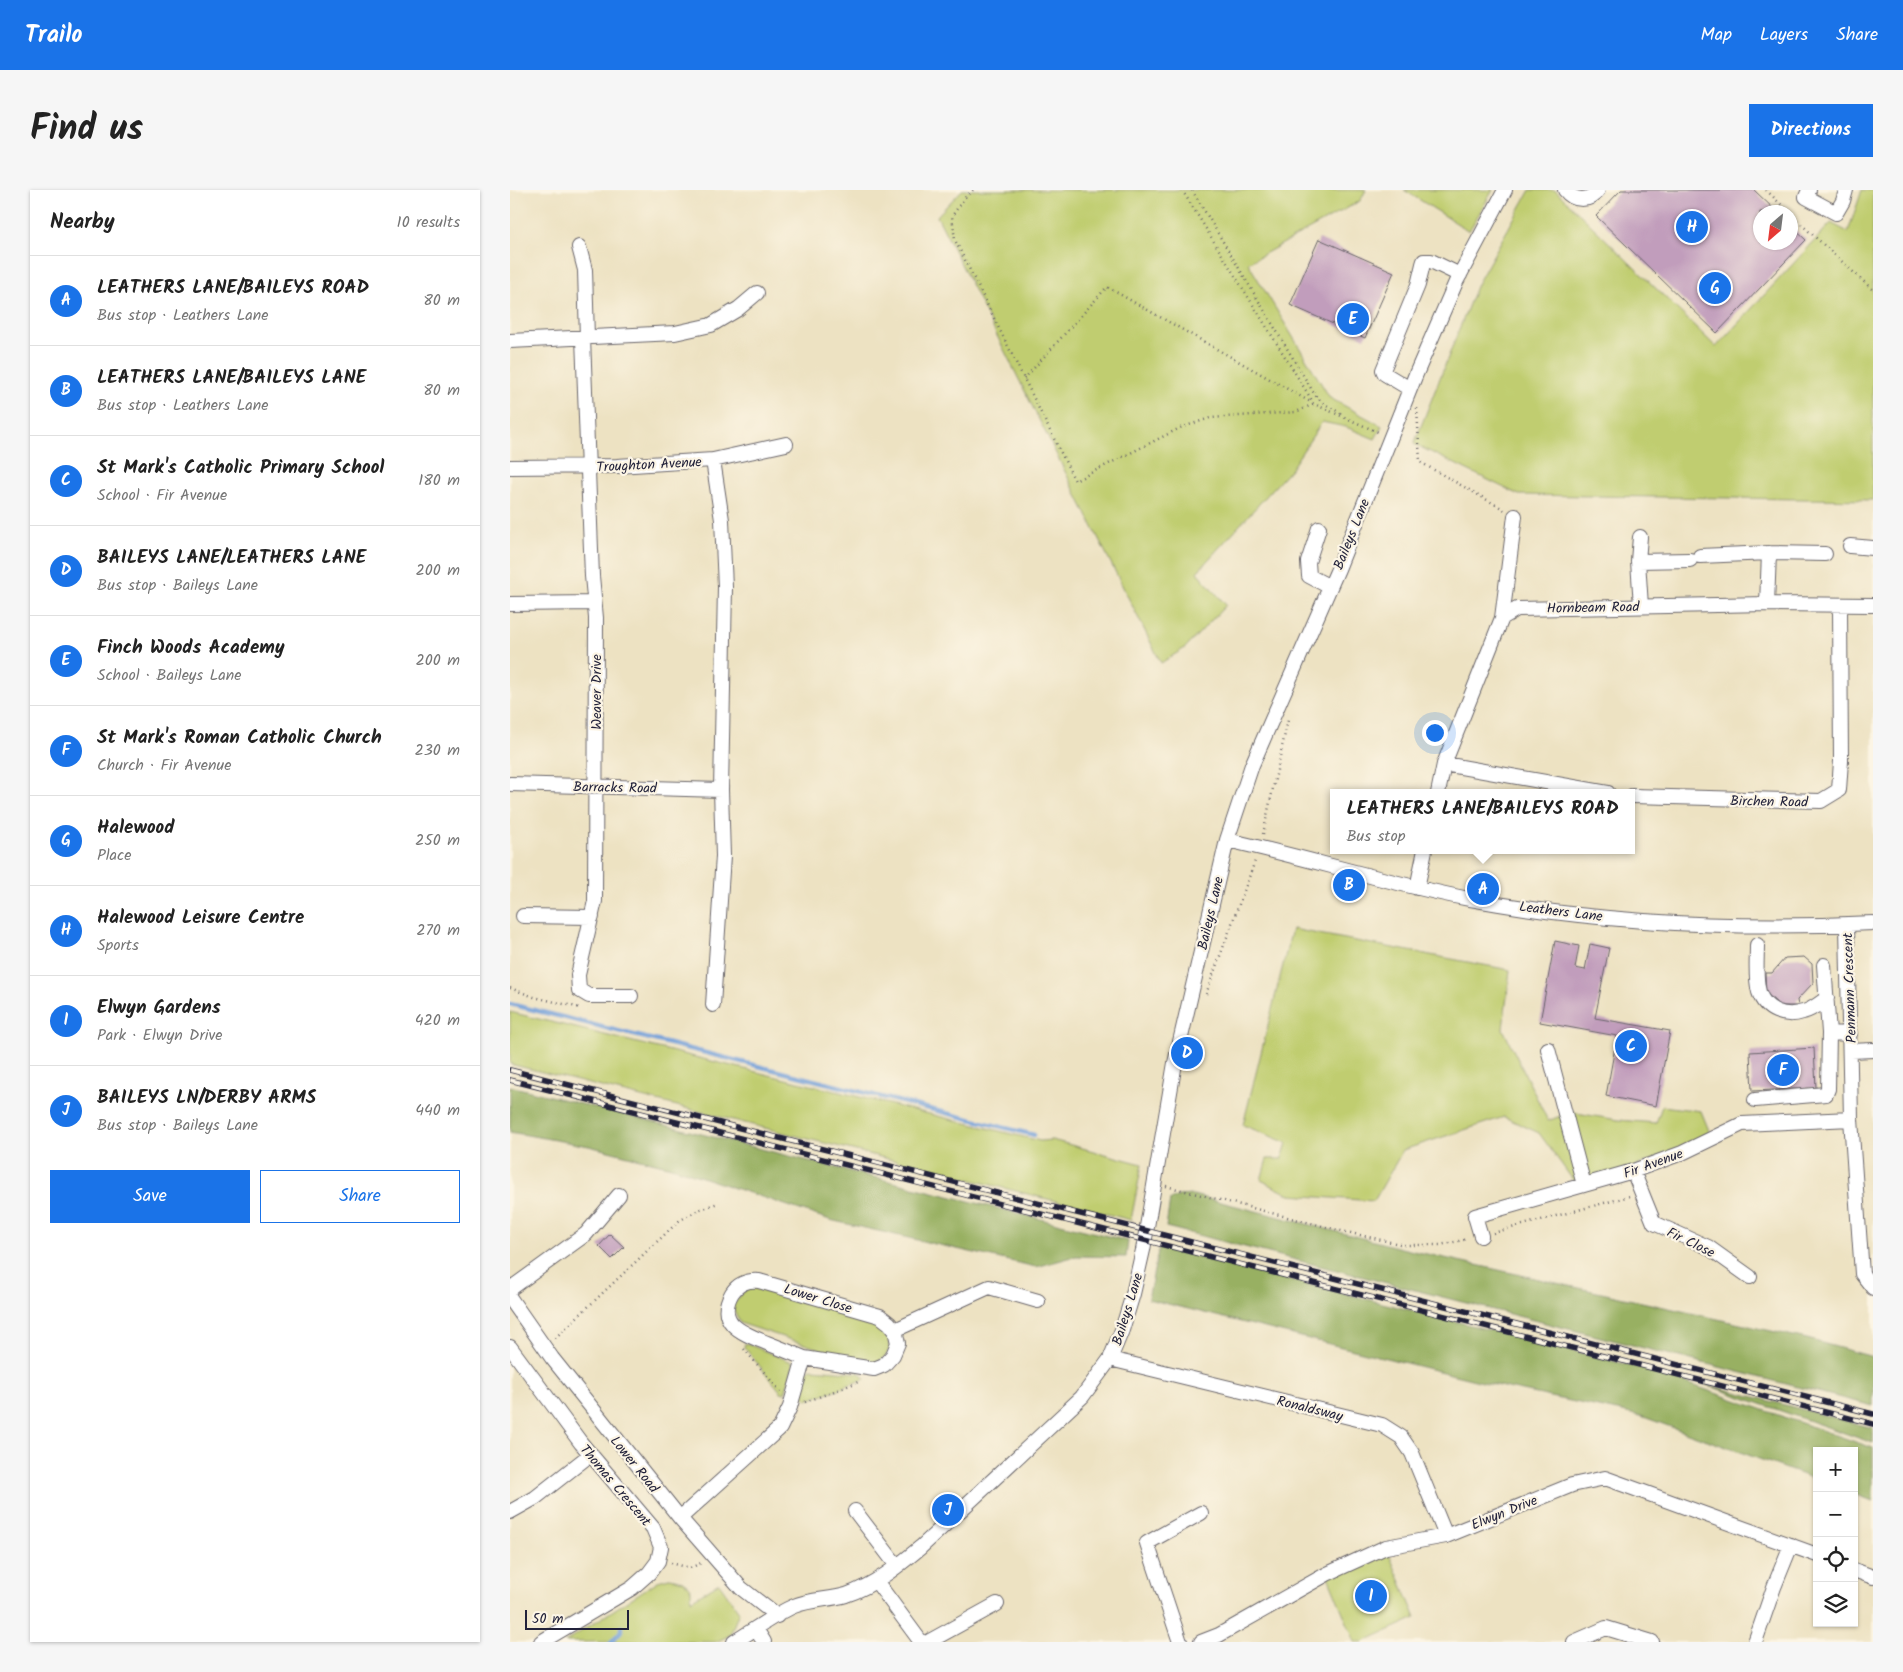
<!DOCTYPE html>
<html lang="en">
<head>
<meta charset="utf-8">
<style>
	:root { --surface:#fff; --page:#f6f6f6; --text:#222; --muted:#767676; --line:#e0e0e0; --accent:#1a73e8 }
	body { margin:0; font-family:Kalam,sans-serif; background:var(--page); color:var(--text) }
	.controls { position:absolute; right:15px; bottom:15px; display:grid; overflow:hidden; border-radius:0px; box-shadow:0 1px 4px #0004 }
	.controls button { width:45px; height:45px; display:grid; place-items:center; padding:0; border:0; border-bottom:1px solid var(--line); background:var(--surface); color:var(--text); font:25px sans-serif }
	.compass { position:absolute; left:1243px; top:15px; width:45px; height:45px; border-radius:50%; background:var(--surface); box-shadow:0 1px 4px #0004; rotate:208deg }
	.scale { position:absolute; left:15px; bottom:12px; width:104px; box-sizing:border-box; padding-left:5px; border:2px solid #22223b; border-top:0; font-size:14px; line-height:18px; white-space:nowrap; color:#22223b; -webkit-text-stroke:4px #fcf5e5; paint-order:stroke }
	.you { position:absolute; left:924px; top:542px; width:18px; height:18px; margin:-12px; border:4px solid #fff; border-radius:50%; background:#1a73e8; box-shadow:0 0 0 8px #1a73e833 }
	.badge { display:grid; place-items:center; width:32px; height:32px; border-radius:50%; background:var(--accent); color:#fff; font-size:16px; font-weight:700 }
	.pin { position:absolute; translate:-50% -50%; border:2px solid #fff; box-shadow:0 1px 5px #0006 }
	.popup { position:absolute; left:820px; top:599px; width:305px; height:65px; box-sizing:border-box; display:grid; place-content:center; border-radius:0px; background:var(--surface); filter:drop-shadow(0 1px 4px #0005); font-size:16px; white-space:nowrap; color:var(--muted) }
	.popup b { font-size:19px; color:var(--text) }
	.popup::after { content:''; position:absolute; left:50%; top:100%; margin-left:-10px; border:10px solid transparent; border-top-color:var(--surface) }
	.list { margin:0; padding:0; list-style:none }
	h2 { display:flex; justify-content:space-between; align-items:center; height:65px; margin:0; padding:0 20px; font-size:21px }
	h2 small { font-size:16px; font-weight:400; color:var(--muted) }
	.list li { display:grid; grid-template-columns:32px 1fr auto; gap:15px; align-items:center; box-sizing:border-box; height:90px; padding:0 20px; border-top:1px solid var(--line) }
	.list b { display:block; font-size:19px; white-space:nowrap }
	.list p { margin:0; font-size:16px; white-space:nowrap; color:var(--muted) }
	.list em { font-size:16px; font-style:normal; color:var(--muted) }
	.actions { display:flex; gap:10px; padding:15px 20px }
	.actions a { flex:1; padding:11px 0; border:1px solid var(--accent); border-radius:0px; text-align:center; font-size:18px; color:var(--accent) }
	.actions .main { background:var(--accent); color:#fff }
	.icon { flex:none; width:28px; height:28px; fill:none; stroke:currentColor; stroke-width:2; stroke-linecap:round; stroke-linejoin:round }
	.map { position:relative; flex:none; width:1363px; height:1452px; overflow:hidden; border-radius:0px }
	header { display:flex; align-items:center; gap:30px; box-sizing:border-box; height:70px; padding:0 25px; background:var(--accent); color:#fff }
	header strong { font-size:24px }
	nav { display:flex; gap:28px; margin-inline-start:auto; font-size:18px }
	.intro { display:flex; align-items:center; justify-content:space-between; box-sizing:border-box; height:120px; padding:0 30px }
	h1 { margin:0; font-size:35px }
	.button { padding:12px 22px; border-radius:0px; background:var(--accent); color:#fff; font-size:18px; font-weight:700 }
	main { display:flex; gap:30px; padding:0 30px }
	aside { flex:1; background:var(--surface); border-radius:0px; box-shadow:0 1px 4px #0004 }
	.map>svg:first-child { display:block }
</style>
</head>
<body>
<header>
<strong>Trailo</strong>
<nav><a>Map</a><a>Layers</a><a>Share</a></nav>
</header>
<div class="intro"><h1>Find us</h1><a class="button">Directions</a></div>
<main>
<aside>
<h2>Nearby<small>10 results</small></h2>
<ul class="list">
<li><span class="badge">A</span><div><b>LEATHERS LANE/BAILEYS ROAD</b><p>Bus stop · Leathers Lane</p></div><em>80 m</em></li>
<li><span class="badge">B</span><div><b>LEATHERS LANE/BAILEYS LANE</b><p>Bus stop · Leathers Lane</p></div><em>80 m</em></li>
<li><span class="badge">C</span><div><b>St Mark's Catholic Primary School</b><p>School · Fir Avenue</p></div><em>180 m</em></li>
<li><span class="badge">D</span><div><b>BAILEYS LANE/LEATHERS LANE</b><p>Bus stop · Baileys Lane</p></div><em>200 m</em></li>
<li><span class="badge">E</span><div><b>Finch Woods Academy</b><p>School · Baileys Lane</p></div><em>200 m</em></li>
<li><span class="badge">F</span><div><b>St Mark's Roman Catholic Church</b><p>Church · Fir Avenue</p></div><em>230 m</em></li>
<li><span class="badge">G</span><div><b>Halewood</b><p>Place</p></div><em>250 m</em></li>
<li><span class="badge">H</span><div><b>Halewood Leisure Centre</b><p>Sports</p></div><em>270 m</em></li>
<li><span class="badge">I</span><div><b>Elwyn Gardens</b><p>Park · Elwyn Drive</p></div><em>420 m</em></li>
<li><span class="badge">J</span><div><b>BAILEYS LN/DERBY ARMS</b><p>Bus stop · Baileys Lane</p></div><em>440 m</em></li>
</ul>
<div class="actions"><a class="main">Save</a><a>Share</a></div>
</aside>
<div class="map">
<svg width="1363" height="1452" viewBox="0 0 1363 1452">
	<rect width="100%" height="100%" fill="#fcf5e5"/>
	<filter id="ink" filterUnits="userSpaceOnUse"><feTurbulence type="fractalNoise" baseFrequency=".02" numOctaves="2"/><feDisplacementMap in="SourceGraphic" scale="10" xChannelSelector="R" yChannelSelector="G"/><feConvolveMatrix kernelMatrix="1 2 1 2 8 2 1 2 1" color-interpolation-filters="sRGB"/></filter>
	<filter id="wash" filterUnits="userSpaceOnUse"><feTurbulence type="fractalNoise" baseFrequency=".0096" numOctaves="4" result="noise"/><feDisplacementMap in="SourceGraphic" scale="20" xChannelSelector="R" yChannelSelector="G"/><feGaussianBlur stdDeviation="1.12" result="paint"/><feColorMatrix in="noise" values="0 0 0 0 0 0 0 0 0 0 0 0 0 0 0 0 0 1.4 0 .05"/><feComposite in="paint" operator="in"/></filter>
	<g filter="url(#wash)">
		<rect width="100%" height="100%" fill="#ede2c2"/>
		<!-- green -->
		<path fill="#c0cd6f" stroke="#717855" d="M452,0H856L850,11L738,73L820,208L872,236L865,249L836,237L812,232L780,280L687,382L716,415L675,458L651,473L427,26Z
			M894,0H983L959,41Z
			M1020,0H1045L1206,157L1321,33L1338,42L1352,0H1363V310L1009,305L904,254L967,94Z
			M782,739L1000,780L993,839L1038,931L1060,922L1108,930L1146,933L1152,916L1191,921L1202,948L1068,997L1029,943L994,927L893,960L864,1011L780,1005L751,990L757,969H772L777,953L733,935Z
			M0,822L530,951L542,950L632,974L621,1030L0,874Z
			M243,1098L369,1134C380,1143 385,1160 371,1170C367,1173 360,1173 355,1174L230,1133L224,1120L223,1114L234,1101Z
			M235,1153L282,1172L283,1176L275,1203L271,1202L234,1157Z
			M302,1179L350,1183L355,1189L298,1210L291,1205L297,1181Z
			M876,1357L906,1428L853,1452H845L817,1384Z
			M159,1388L174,1391L181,1400V1410L209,1393L229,1422L220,1445L206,1452H55L148,1391Z"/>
		<!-- forest -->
		<path fill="#98b062" stroke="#5d694e" d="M0,896L618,1051L616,1067L566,1066L526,1077L320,1030L165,978L79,956L0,942Z
			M683,1005L899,1060L1297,1149L1363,1167V1216L656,1037L660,1010L668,1006Z
			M649,1057L1139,1180L1363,1258V1311L1344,1304V1261H1307V1290L1131,1226L989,1196L638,1109Z
			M1191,1193L1363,1238V1253Z"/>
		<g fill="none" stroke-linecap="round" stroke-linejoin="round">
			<!-- stream -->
			<path stroke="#709dd8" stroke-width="4.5" d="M0,814L524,945
				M101,1452L111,1441V1437"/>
		</g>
		<g id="blocks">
			<!-- building -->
			<path fill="#c19dbc" d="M1111,0H1244L1267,22H1250V52H1280V35L1296,50L1207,143L1086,26Z
				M809,49L884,82L855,148L780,115Z
				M1045,751L1069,756L1065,778L1075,780L1080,754L1099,758L1085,828L1160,841L1146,916L1096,906L1107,846L1030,832Z
				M1294,767L1302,774L1303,793L1287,810L1288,816H1270L1256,803L1255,783H1262L1275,768Z
				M1304,858L1306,898L1242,901L1240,862Z
				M100,1044L114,1057L102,1069L89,1056Z"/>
		</g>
	</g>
	<g filter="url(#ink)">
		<use href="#blocks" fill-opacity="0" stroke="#69656a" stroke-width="1"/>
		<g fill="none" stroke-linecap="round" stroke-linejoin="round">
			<defs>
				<path id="minor" d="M1055,0C1064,12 1080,12 1088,0
					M1299,0L1296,7L1326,23L1333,11L1336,0
					M69,57L75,80L77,148
					M73,148L82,386L86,428L85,711L68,785L69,800L79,806H121
					M0,151L165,143L201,135L228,119L247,103
					M900,199L875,184L873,180L908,95L913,74L914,71H921L950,85
					M203,270L212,330L215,397L211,600L213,666L203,815
					M0,277L107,276L203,270L276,254
					M809,338L798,372L799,386L820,397
					M1130,347L1128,371L1131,416
					M1340,356L1363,358
					M1190,366L1259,363L1315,364
					M1128,371L1180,370
					M0,414L84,413
					M1257,414L1259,363
					M992,428L1005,326
					M934,574L1098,603
					M0,594L211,600
					M928,603L934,574L992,428L1007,419L1257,414L1363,415
					M1122,606L1311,611L1329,600L1331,571L1330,415
					M717,650C798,668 877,693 959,709C1092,733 1228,740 1363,733
					M907,698L915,660
					M13,726L82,727
					M1337,735L1341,929L1352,1084L1363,1098
					M1247,755C1247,770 1245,788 1249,802C1255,821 1275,828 1293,822C1302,820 1310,813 1317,808
					M1314,775L1319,843L1340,844
					M1038,859L1074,995
					M1341,861L1363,860
					M1245,910L1316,904L1318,899L1319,843
					M1123,981L1144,1033L1198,1057L1240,1087
					M971,1046L965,1026L1123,981L1172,963L1232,934L1341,929
					M0,1099L76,1044L109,1005
					M0,1108L42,1168L170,1328L231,1398L267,1426
					M385,1140L479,1097L528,1111
					M0,1157L71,1253L143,1338L151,1357L148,1371L139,1383L122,1398L31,1452
					M600,1169L872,1235L891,1247L902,1263L936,1346
					M345,1321L387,1376
					M0,1322L25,1308L81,1264
					M170,1328L270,1238L280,1217L294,1168L364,1179L374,1175L383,1165L388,1153L385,1140L379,1133L370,1126L249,1091C237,1090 229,1093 222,1103C204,1134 235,1144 257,1153C270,1158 282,1163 294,1168
					M1344,1380L1363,1387
					M366,1391L411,1452
					M246,1439L254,1452
					M224,1452C243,1441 263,1425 284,1416C301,1409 319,1410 336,1405C365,1395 388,1376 411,1357L572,1207L600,1169L612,1140L623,1104L633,1060L665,873L717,650L742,575L828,379L906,184L946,92L995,0
					M418,1452L487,1414
					M670,1452L637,1353L691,1323
					M691,1452L709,1445L817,1384L876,1357L936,1346L1062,1295L1095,1288L1307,1365
					M1064,1452L1096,1438L1142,1452
					M1245,1452L1264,1397L1281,1355"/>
			</defs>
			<!-- minor casing -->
			<use href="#minor" stroke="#69656a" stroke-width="16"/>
			<!-- path -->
			<path stroke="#69656a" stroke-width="2.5" stroke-dasharray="1 4" stroke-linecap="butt" d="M463,0L456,6L442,26L445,50L565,291L670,238L700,228L786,222L804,214
				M672,0L803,212
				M682,0L805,205L813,213L834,225
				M1256,0L1279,22
				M1280,24L1363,100
				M514,189L597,97L804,214L868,242
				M907,218L910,272L995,320
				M753,644L778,530
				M0,798L24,807L71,818
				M696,804L745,671
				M656,996L832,1041L894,1055H930L958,1049
				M983,1043L1120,1006
				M45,1148L169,1031L188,1020L208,1013
				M234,1159L271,1202
				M295,1212L351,1191
				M161,1373L180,1378L191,1373"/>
			<!-- minor -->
			<use href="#minor" stroke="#fff" stroke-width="14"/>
			<defs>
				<path id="rail" d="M0,880L1363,1224
					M0,890L1363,1234"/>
			</defs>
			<!-- rail casing -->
			<use href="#rail" stroke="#22223b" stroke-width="5.5"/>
			<!-- rail -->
			<use href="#rail" stroke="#fcf5e5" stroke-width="4" stroke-dasharray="11" stroke-linecap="butt"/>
		</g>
	</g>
	<g text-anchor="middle" stroke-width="4.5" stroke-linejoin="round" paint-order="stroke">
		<!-- street labels -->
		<g font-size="14" fill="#22223b" stroke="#fcf5e5">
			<text transform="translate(139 274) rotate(-3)" y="5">Troughton Avenue</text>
			<text transform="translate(841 344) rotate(-68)" y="5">Baileys Lane</text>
			<text transform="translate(1083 417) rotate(-1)" y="5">Hornbeam Road</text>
			<text transform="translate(86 502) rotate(-90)" y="5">Weaver Drive</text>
			<text transform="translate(105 597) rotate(1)" y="5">Barracks Road</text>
			<text transform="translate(1259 611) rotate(1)" y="5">Birchen Road</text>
			<text transform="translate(1051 721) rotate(7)" y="5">Leathers Lane</text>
			<text transform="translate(700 723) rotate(-77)" y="5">Baileys Lane</text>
			<text transform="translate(1339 798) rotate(-92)" y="5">Penmann Crescent</text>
			<text transform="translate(1143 973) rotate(-20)" y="5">Fir Avenue</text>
			<text transform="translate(1181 1052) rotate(26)" y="5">Fir Close</text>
			<text transform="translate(308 1108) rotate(17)" y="5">Lower Close</text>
			<text transform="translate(617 1119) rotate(-73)" y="5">Baileys Lane</text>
			<text transform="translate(800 1218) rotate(14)" y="5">Ronaldsway</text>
			<text transform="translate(125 1274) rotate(51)" y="5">Lower Road</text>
			<text transform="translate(106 1295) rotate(50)" y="5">Thomas Crescent</text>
			<text transform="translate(994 1322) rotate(-22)" y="5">Elwyn Drive</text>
		</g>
	</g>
</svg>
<div class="controls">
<button>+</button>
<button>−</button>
<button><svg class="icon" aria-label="locate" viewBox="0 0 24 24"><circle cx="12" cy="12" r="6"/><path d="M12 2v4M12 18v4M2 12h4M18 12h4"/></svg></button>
<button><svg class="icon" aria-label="layers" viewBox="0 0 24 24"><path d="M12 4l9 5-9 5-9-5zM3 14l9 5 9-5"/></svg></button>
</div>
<svg class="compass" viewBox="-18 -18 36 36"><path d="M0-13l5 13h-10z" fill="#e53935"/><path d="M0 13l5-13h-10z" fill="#767676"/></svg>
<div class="scale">50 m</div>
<div class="you"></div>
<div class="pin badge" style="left:973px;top:699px">A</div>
<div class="popup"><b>LEATHERS LANE/BAILEYS ROAD</b>Bus stop</div>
<div class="pin badge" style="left:839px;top:695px">B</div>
<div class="pin badge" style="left:1121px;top:856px">C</div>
<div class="pin badge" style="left:677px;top:863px">D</div>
<div class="pin badge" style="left:843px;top:129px">E</div>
<div class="pin badge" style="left:1273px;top:880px">F</div>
<div class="pin badge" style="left:1205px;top:98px">G</div>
<div class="pin badge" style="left:1182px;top:37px">H</div>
<div class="pin badge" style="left:861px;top:1406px">I</div>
<div class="pin badge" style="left:438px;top:1320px">J</div>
</div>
</main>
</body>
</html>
